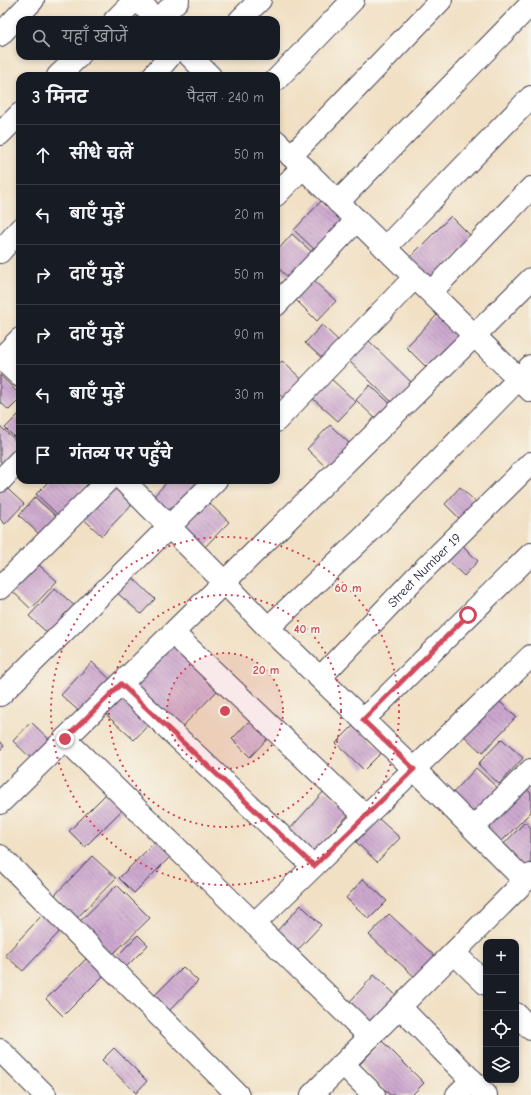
<!DOCTYPE html>
<html lang="hi">
<head>
<meta charset="utf-8">
<style>
	:root { --surface:#171b24; --page:#242831; --text:#f1f3f6; --muted:#9ea1a6; --line:#363941 }
	body { margin:0; font-family:"Comic Neue","Playpen Sans Deva",sans-serif; background:var(--page); color:var(--text) }
	.controls { position:absolute; right:12px; bottom:12px; display:grid; overflow:hidden; border-radius:8px; box-shadow:0 2px 6px #0003 }
	.controls button { width:36px; height:36px; display:grid; place-items:center; padding:0; border:0; border-bottom:1px solid var(--line); background:var(--surface); color:var(--text); font:20px sans-serif }
	.stop { position:absolute; width:12px; height:12px; margin:-9px; border:3px solid #d1495b; border-radius:50%; background:#fff }
	.stop.end { background:#d1495b; border-color:#fff; box-shadow:0 1px 4px #0008 }
	.list { margin:0; padding:0; list-style:none }
	h2 { display:flex; justify-content:space-between; align-items:center; height:52px; margin:0; padding:0 16px; font-size:17px }
	h2 small { font-size:13px; font-weight:400; color:var(--muted) }
	.list li { display:grid; grid-template-columns:26px 1fr auto; gap:12px; align-items:center; box-sizing:border-box; height:60px; padding:0 16px; border-top:1px solid var(--line) }
	.list b { display:block; font-size:15px; white-space:nowrap }
	.list em { font-size:13px; font-style:normal; color:var(--muted) }
	.icon { flex:none; width:22px; height:22px; fill:none; stroke:currentColor; stroke-width:2; stroke-linecap:round; stroke-linejoin:round }
	.map { position:relative; flex:none; width:531px; height:1095px; overflow:hidden }
	.search { position:absolute; background:var(--surface); box-shadow:0 2px 6px #0003; left:16px; top:16px; width:264px; height:44px; display:flex; align-items:center; gap:10px; box-sizing:border-box; padding:0 14px; border-radius:12px; color:var(--muted); font-size:15px }
	.panel { position:absolute; background:var(--surface); box-shadow:0 2px 6px #0003; left:16px; top:72px; width:264px; height:412px; border-radius:12px }
	.map>svg:first-child { display:block }
</style>
</head>
<body>
<div class="map">
<svg width="531" height="1095" viewBox="0 0 531 1095">
	<defs>
		<pattern id="building-back-hatch" width="6" height="6" patternUnits="userSpaceOnUse"><rect width="6" height="6" fill="#cda8cf"/><path d="M-1 5l2 2M0 0l6 6M5-1l2 2" fill="none" stroke="#a688a9"/></pattern>
	</defs>
	<rect width="100%" height="100%" fill="#f7f3e8"/>
	<filter id="ink" filterUnits="userSpaceOnUse"><feTurbulence type="fractalNoise" baseFrequency=".025" numOctaves="2"/><feDisplacementMap in="SourceGraphic" scale="8" xChannelSelector="R" yChannelSelector="G"/><feConvolveMatrix kernelMatrix="1 2 1 2 8 2 1 2 1" color-interpolation-filters="sRGB"/></filter>
	<filter id="wash" filterUnits="userSpaceOnUse"><feTurbulence type="fractalNoise" baseFrequency=".012" numOctaves="4" result="noise"/><feDisplacementMap in="SourceGraphic" scale="16" xChannelSelector="R" yChannelSelector="G"/><feGaussianBlur stdDeviation="0.9" result="paint"/><feColorMatrix in="noise" values="0 0 0 0 0 0 0 0 0 0 0 0 0 0 0 0 0 1.4 0 .05"/><feComposite in="paint" operator="in"/></filter>
	<g filter="url(#wash)">
		<rect width="100%" height="100%" fill="#f1e0c4"/>
		<g id="blocks">
			<!-- building -->
			<path fill="url(#building-back-hatch)" d="M323,199L347,221L317,252L294,230Z
				M451,216L473,238L433,279L410,257Z
				M292,234L317,257L294,283L276,266V252Z
				M313,280L336,301L317,321L295,299Z
				M439,313L461,335L428,369L406,347Z
				M322,325L340,342L324,360L305,343Z
				M367,339L414,385L395,405L347,359Z
				M282,361L308,385L290,405L276,391V367Z
				M0,375L20,395V399L9,410L0,402Z
				M329,377L356,402L338,421L311,397Z
				M370,385L394,407L380,423L356,400Z
				M20,413V443L5,428Z
				M330,425L353,447L330,471L307,449Z
				M0,426L20,445L2,463L0,461Z
				M50,480H92L58,515L36,494Z
				M169,480H200L202,482L169,516L151,499Z
				M110,482L133,503L102,536L79,515Z
				M1,483L24,504L5,524L0,519V484Z
				M460,487L479,505L463,522L445,504Z
				M35,497L58,518L41,536L19,515Z
				M207,501L229,522L200,552L179,532Z
				M460,543L478,561L464,576L445,558Z
				M33,560L57,581L31,609L8,587Z
				M129,574L155,599L141,614L114,590Z
				M55,588L79,610L53,638L29,616Z
				M169,642L218,690L178,731L129,684Z
				M92,662L113,682L83,715L61,695Z
				M120,693L151,722L134,740L102,711Z
				M496,698L516,717L482,753L462,734Z
				M251,719L269,737L250,757L232,739Z
				M31,722L53,743L35,762L13,741Z
				M355,724L383,751L364,770L336,743Z
				M502,739L523,758L499,784L478,764Z
				M0,741L4,746L0,750Z
				M476,768L503,793L478,820L451,795Z
				M522,785L531,793V812L501,842L483,824Z
				M325,790L350,813L312,854L288,831Z
				M106,794L122,810L85,847L69,831Z
				M378,818L400,838L377,862L356,842Z
				M525,822L531,828V868L527,872L501,847Z
				M157,840L172,855L134,893L119,878Z
				M92,856L116,878L76,919L53,897Z
				M363,879L387,901L369,919L346,898Z
				M117,885L150,918L111,956L78,923Z
				M301,905L321,925L295,953L274,934Z
				M45,912L63,928L23,971L5,955Z
				M389,914L438,959L418,980L369,935Z
				M138,935L148,945L125,968L115,958Z
				M92,953L109,970L63,1016L46,999Z
				M183,967L198,981L168,1012L152,998Z
				M374,975L399,998L369,1030L345,1007Z
				M382,1041L424,1083L412,1095H390L359,1065Z
				M114,1048L147,1081L136,1093L102,1060Z"/>
		</g>
	</g>
	<g filter="url(#ink)">
		<use href="#blocks" fill-opacity="0" stroke="#413e50" stroke-width="1"/>
		<g fill="none" stroke-linecap="round" stroke-linejoin="round">
			<defs>
				<g id="street">
					<path d="M137,0L158,20"/>
					<path d="M115,20L135,0"/>
					<path d="M158,20L178,0"/>
					<path d="M240,20L260,0"/>
					<path d="M0,35L33,0"/>
					<path d="M190,56L210,76"/>
					<path d="M58,76L79,56"/>
					<path d="M153,76L170,56"/>
					<path d="M276,80L353,0"/>
					<path d="M0,134L20,114"/>
					<path d="M276,141L531,391"/>
					<path d="M291,156L441,0"/>
					<path d="M276,195L303,167"/>
					<path d="M338,202L531,4"/>
					<path d="M385,248L531,97"/>
					<path d="M0,252L20,229"/>
					<path d="M431,292L531,188"/>
					<path d="M276,305L357,220"/>
					<path d="M0,357L20,376"/>
					<path d="M0,359L20,339"/>
					<path d="M276,421L415,277"/>
					<path d="M123,480L224,582L268,628L414,769L525,881"/>
					<path d="M0,481L20,460"/>
					<path d="M0,588L108,480"/>
					<path d="M268,628L368,533L531,366"/>
					<path d="M173,633L365,816"/>
					<path id="s1" d="M320,678L415,578L531,463"/>
					<path d="M121,684L313,866"/>
					<path d="M0,695L216,480"/>
					<path d="M363,720L531,554"/>
					<path d="M65,739L370,1037"/>
					<path d="M0,803L474,336L531,279"/>
					<path d="M473,828L531,770"/>
					<path d="M0,856L238,1095"/>
					<path d="M254,924L531,656"/>
					<path d="M454,953L486,984"/>
					<path d="M400,1007L486,1095"/>
					<path d="M516,1014L531,1029"/>
					<path d="M0,1050L45,1095"/>
					<path d="M343,1064L374,1095"/>
					<path d="M312,1095L531,875"/>
					<path d="M457,1095L472,1080"/>
				</g>
			</defs>
			<!-- street casing -->
			<use href="#street" stroke="#413e50" stroke-width="24"/>
			<!-- street -->
			<use href="#street" stroke="#fff" stroke-width="22"/>
		</g>
	</g>
	<g fill="none" stroke-linecap="round" stroke-linejoin="round" filter="url(#ink)">
		<!-- route -->
		<path stroke="#d1495b" stroke-width="5" d="M65,739L121,684L314,866L414,769L363,720L468,615"/>
	</g>
	<!-- distance rings -->
	<circle cx="225" cy="711" r="58" fill="#d1495b" fill-opacity=".12"/>
	<g fill="none" stroke="#d1495b" stroke-width="2" stroke-dasharray="2 4">
		<circle cx="225" cy="711" r="58"/>
		<circle cx="225" cy="711" r="116"/>
		<circle cx="225" cy="711" r="174"/>
	</g>
	<g text-anchor="middle" stroke-width="3.5" stroke-linejoin="round" paint-order="stroke">
		<!-- street labels -->
		<g font-size="13" fill="#22223b" stroke="#f7f3e8">
			<text dy="5" stroke="none"><textPath href="#s1" startOffset="150">Street Number 19</textPath></text>
		</g>
	</g>
	<circle cx="225" cy="711" r="6" fill="#d1495b" stroke="#f7f3e8" stroke-width="2"/>
	<g font-size="12" text-anchor="middle" font-weight="bold" fill="#d1495b" stroke="#f7f3e8" stroke-width="3.5" stroke-linejoin="round" paint-order="stroke">
		<text x="348" y="592">60 m</text>
		<text x="307" y="633">40 m</text>
		<text x="266" y="674">20 m</text>
	</g>
</svg>
<div class="controls">
<button>+</button>
<button>−</button>
<button><svg class="icon" aria-label="locate" viewBox="0 0 24 24"><circle cx="12" cy="12" r="6"/><path d="M12 2v4M12 18v4M2 12h4M18 12h4"/></svg></button>
<button><svg class="icon" aria-label="layers" viewBox="0 0 24 24"><path d="M12 4l9 5-9 5-9-5zM3 14l9 5 9-5"/></svg></button>
</div>
<div class="stop" style="left:468px;top:615px"></div>
<div class="stop end" style="left:65px;top:739px"></div>
<div class="search"><svg class="icon" aria-label="search" viewBox="0 0 24 24"><circle cx="10" cy="10" r="6"/><path d="M15 15l6 6"/></svg>यहाँ खोजें</div>
<section class="panel">
<h2>3 मिनट<small>पैदल · 240 m</small></h2>
<ul class="list">
<li><svg class="icon" aria-label="ahead" viewBox="0 0 24 24"><path d="M12 20V5M6 11l6-6 6 6"/></svg><div><b>सीधे चलें</b></div><em>50 m</em></li>
<li><svg class="icon" aria-label="left" viewBox="0 0 24 24"><path d="M17 20v-9H6M10 6l-5 5 5 5"/></svg><div><b>बाएँ मुड़ें</b></div><em>20 m</em></li>
<li><svg class="icon" aria-label="right" viewBox="0 0 24 24"><path d="M7 20v-9h11M14 6l5 5-5 5"/></svg><div><b>दाएँ मुड़ें</b></div><em>50 m</em></li>
<li><svg class="icon" aria-label="right" viewBox="0 0 24 24"><path d="M7 20v-9h11M14 6l5 5-5 5"/></svg><div><b>दाएँ मुड़ें</b></div><em>90 m</em></li>
<li><svg class="icon" aria-label="left" viewBox="0 0 24 24"><path d="M17 20v-9H6M10 6l-5 5 5 5"/></svg><div><b>बाएँ मुड़ें</b></div><em>30 m</em></li>
<li><svg class="icon" aria-label="arrive" viewBox="0 0 24 24"><path d="M6 21V4h12l-3 4 3 4H6"/></svg><div><b>गंतव्य पर पहुँचे</b></div></li>
</ul>
</section>
</div>
</body>
</html>
